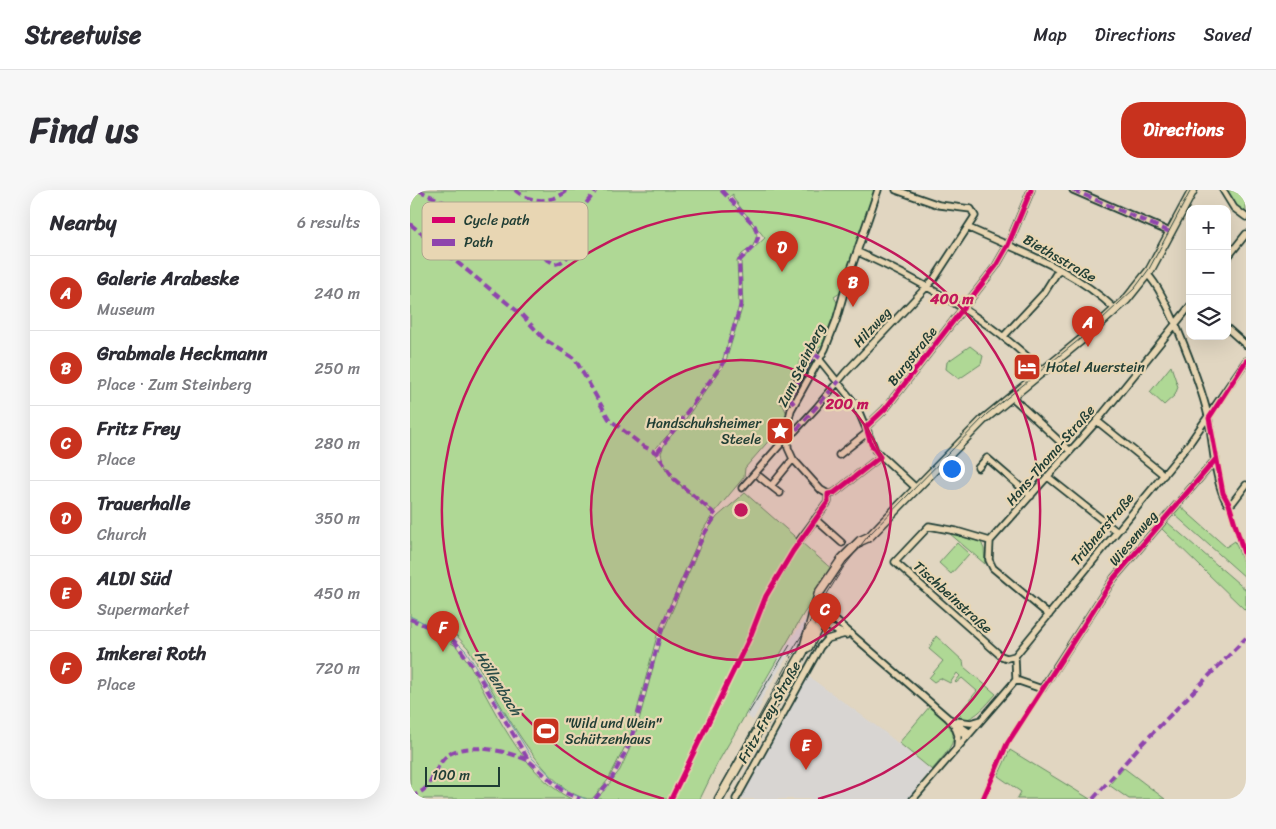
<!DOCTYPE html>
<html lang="en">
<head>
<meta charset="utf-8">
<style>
	:root { --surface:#fff; --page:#f7f7f7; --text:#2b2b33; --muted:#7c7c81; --line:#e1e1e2; --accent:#c8321e }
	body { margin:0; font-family:Sriracha,sans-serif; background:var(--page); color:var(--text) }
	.controls { position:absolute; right:15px; top:15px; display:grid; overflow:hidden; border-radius:10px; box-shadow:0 5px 20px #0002 }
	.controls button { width:45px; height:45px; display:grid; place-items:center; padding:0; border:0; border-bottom:1px solid var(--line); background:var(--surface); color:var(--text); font:25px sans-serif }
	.scale { position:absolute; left:15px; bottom:12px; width:75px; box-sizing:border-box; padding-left:5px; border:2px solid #1f3d34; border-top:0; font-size:14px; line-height:18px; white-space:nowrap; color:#1f3d34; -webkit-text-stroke:4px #e8d6b3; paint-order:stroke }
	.you { position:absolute; left:541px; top:278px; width:18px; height:18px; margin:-12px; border:4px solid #fff; border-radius:50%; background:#1a73e8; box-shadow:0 0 0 8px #1a73e833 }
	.badge { display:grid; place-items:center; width:32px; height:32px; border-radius:50%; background:var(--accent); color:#fff; font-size:16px; font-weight:700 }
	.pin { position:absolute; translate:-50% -41px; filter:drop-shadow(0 1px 2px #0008) }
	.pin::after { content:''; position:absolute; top:26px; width:18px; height:15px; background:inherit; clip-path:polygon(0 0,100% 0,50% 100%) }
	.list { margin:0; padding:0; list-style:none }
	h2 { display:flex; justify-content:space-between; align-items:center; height:65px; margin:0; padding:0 20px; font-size:21px }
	h2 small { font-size:16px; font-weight:400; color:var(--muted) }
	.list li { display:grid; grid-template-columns:32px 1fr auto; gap:15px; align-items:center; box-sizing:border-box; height:75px; padding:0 20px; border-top:1px solid var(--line) }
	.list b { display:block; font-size:19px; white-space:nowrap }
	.list p { margin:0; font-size:16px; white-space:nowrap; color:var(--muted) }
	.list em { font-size:16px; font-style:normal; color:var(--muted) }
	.icon { flex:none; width:28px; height:28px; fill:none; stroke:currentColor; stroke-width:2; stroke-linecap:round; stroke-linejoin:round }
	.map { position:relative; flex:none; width:836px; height:609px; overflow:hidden; border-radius:20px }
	header { display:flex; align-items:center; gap:30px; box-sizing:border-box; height:70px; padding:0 25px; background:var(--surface); border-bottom:1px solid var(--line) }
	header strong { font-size:24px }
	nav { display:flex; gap:28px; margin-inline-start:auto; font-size:18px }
	.intro { display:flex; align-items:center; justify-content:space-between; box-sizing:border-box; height:120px; padding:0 30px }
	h1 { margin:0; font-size:35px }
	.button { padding:12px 22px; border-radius:20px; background:var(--accent); color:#fff; font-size:18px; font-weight:700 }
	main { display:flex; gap:30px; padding:0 30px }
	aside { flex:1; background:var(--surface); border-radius:20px; box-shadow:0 5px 20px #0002 }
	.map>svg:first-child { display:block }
</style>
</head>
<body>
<header>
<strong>Streetwise</strong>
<nav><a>Map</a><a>Directions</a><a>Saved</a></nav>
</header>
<div class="intro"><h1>Find us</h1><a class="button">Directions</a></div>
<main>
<aside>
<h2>Nearby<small>6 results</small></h2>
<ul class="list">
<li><span class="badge">A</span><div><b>Galerie Arabeske</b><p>Museum</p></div><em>240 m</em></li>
<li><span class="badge">B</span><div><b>Grabmale Heckmann</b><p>Place · Zum Steinberg</p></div><em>250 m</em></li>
<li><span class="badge">C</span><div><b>Fritz Frey</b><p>Place</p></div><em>280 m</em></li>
<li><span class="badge">D</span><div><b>Trauerhalle</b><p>Church</p></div><em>350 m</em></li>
<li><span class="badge">E</span><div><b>ALDI Süd</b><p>Supermarket</p></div><em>450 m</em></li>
<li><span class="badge">F</span><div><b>Imkerei Roth</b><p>Place</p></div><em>720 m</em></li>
</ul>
</aside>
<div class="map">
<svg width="836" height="609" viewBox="0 0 836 609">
	<rect width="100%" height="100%" fill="#e1d6c1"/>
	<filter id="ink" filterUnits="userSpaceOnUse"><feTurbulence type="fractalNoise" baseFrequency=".02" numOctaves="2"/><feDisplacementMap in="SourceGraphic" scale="10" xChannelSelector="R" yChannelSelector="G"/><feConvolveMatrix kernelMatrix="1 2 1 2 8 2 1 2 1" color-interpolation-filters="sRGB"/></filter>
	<g filter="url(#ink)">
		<!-- built -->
		<path fill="#d8d5d2" d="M411,409L413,418L387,460L377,467L350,512L352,513L343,530L335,525L380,450Z
			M398,486L473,541L521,580L498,609H323Z"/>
		<!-- green -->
		<path fill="#afd895" stroke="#678a64" d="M0,0H466L430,103L424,107L428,114L412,155L392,167L370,213L373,215L377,224L373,238L369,239L335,278L334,287L305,322C286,307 255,288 251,263L255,253L274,231L315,174L333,115L331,70L355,48L323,8V4L318,8L342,35L347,45L343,56L332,64L327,71L329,116L311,175L269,233L245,259L244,263L263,289L303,324L293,340L248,442L220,547L198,590L182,609C135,609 80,494 58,458L46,445L41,453L46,456L56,469C83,516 111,583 161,609H0Z
			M817,0H836V26L825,18Z
			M560,156L573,166L571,174L549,189L536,179L537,172Z
			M761,176L768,197L765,205L754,215L740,202Z
			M335,303L424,381L394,423L307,574L290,609H187L210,580L224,549L252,444L296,343L307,327Z
			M770,316L816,357L825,351L836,381V388L764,324Z
			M757,332L836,400V421L751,338Z
			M539,343L571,352L574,359L575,374Z
			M547,353L559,364L541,384L529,373Z
			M526,446L553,471L554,477L586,504C576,515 568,527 552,531L548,528L551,525L549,523L567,501L552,488L546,493L545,492L550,486L547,483L540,493L530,488L524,492L519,488L533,471L519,459Z
			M520,516C552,546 549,548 522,580L489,553Z
			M600,560L680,609H607L611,602L588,586Z
			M714,578L755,609H719L699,595Z"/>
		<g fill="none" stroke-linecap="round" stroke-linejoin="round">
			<!-- stream -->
			<path stroke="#6198a4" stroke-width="1" d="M0,426L27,439
				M29,440L41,446L56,461L122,568L142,587
				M145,591L159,603L176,609"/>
			<defs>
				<path id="minor" d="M663,0L760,42
					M813,0L824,18L836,27
					M559,38C611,62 662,78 705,119
					M448,62C511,91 583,131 632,181
					M817,68L836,44
					M737,84C757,102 794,203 799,231C803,254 805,294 817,313L823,312L836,295
					M817,138L836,155
					M593,147L634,103L649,79
					M605,210L660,261
					M384,214L379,207L397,172L405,164L446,215L465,260L506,298
					M687,231L754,285
					M456,237L475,219L586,76L598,55L621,0
					M376,246L385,241L407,217L435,183L524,89L565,26L561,19L529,15L486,0
					M429,265L458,242
					M568,278L577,268L621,306
					M350,287L361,296L383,269
					M638,287L706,341
					M361,296L370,303
					M332,298L376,248
					M418,304L411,300L383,269L378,258L377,237L381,220L415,159L426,131L439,85L468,0
					M418,304L424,303L470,267
					M405,329L432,353
					M390,350L418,312V304
					M580,351L546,341L519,336L485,372L591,466L597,468L605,466
					M419,417L425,430L538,528L556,547
					M639,425L583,378L579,370L580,351L687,231L780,116
					M410,433L436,445
					M605,466L779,254L836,171
					M605,466L606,490
					M606,490L632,499L704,388L806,269
					M540,529L560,543
					M546,531L561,533L571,530
					M545,537L548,545L547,557
					M326,609L410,457L417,449L435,444
					M503,609L606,490"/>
				<path id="major" d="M398,457L413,428
					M309,609L393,462L409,403L432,369L450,351L459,347L573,230L676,146L716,110L740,80L783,0"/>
			</defs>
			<!-- minor casing -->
			<use href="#minor" stroke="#1f3d34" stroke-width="9"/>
			<!-- major casing -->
			<use href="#major" stroke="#1f3d34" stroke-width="11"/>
			<!-- minor -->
			<use href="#minor" stroke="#e8d6b3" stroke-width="5.5"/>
			<!-- major -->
			<use href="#major" stroke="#e8d6b3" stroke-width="8"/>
			<!-- tram -->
			<path stroke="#1f3d34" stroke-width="1" d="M379,466L433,378L458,346L577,224L675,145L725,98L739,79L781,0
				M338,524L380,455"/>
			<!-- rail -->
			<path stroke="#1f3d34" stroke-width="1" d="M304,609L385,461"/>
			<!-- quiet -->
			<path stroke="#8e44ad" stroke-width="4" stroke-dasharray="8 4" stroke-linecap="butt" d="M8,0L56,23L145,74C167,70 162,42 168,27C172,17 181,8 186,0
				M105,0C120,13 142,14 158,0
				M663,0L760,42
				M0,34L112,125L134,149L165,169L199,229L233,256L247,263L264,289L306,325L293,346L254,432L220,553L202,588L185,609
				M384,214L379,207L404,164L410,168
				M376,246L388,238L429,191
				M247,263L313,173L331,114L329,71L345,55L348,48L345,36L311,0
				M0,429L37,445L46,453L69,486L119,571L154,602L170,609
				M0,607C24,598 19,589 32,571C48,548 99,561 119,571
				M683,609L729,557L836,448"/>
			<defs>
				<path id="cycleway" d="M836,171L799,228L813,303L819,314L836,370
					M261,609L340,447L356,406L383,361L418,312V304L424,303L470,267L461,254L456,237L475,219L586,76L598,55L621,0
					M573,609L597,554L704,388L806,269"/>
			</defs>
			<!-- cycleway casing -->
			<use href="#cycleway" stroke="#e8d6b3" stroke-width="8"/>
			<!-- cycleway -->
			<use href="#cycleway" stroke="#d6006c" stroke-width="5"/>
		</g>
	</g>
	<!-- distance rings -->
	<circle cx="331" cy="320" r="150" fill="#c2185b" fill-opacity=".12"/>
	<g fill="none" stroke="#c2185b" stroke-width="2.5">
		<circle cx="331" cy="320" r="150"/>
		<path d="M254 609A299 299 0 1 1 408 609"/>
	</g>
	<!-- icons -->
	<defs>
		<symbol id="hotel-square" viewBox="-11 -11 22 22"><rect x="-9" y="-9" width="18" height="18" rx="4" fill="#c8321e" stroke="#e8d6b3"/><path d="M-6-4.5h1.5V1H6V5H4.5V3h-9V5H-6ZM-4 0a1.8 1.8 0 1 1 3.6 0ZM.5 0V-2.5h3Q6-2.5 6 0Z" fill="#fff"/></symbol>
		<symbol id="sight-square" viewBox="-11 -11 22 22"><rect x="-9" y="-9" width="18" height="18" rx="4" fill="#c8321e" stroke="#e8d6b3"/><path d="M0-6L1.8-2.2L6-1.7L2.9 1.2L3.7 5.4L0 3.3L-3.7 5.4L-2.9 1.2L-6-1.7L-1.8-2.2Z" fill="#fff"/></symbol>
		<symbol id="stadium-square" viewBox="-11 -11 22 22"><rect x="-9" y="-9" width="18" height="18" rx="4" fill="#c8321e" stroke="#e8d6b3"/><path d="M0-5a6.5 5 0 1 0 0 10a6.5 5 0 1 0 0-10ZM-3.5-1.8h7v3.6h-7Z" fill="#fff"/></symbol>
	</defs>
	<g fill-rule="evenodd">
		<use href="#hotel-square" x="601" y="161" width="32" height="32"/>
		<use href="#sight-square" x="354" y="225" width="32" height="32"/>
		<use href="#stadium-square" x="120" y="525" width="32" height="32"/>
	</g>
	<g text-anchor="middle" stroke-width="4.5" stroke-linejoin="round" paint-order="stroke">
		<!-- street labels -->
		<g font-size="14" fill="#1f3d34" stroke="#e8d6b3">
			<text transform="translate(650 68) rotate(30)" y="5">Biethsstraße</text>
			<text transform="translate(462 137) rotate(-47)" y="5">Hilzweg</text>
			<text transform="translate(502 166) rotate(-52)" y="5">Burgstraße</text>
			<text transform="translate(391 175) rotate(-64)" y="5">Zum Steinberg</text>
			<text transform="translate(640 265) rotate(-49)" y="5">Hans-Thoma-Straße</text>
			<text transform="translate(692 339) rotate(-50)" y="5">Trübnerstraße</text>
			<text transform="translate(723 348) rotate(-50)" y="5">Wiesenweg</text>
			<text transform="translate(543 407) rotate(42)" y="5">Tischbeinstraße</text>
			<text transform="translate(359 522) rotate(-61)" y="5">Fritz-Frey-Straße</text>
		</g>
		<!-- poi labels -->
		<g font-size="14" fill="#1f3d34" stroke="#e8d6b3" text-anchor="start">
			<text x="636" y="182">Hotel Auerstein</text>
			<text x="351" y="238" text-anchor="end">Handschuhsheimer<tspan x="351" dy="16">Steele</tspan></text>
			<text x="155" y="538">"Wild und Wein"<tspan x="155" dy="16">Schützenhaus</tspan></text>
		</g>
		<!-- water labels -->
		<g font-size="15" font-style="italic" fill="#2a4c47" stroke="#e8d6b3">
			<text transform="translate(88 493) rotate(58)" y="5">Höllenbach</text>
		</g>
	</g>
	<!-- legend -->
	<rect x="12" y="12" width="166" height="58" rx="8" fill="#e8d6b3" stroke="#aca88d" stroke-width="1"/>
	<rect x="22" y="27" width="23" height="6" fill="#d6006c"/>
	<rect x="22" y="49" width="23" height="7" fill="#8e44ad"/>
	<g font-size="14" fill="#1f3d34">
		<text x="54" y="35">Cycle path</text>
		<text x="54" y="57">Path</text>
	</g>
	<circle cx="331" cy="320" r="8" fill="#c2185b" stroke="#e8d6b3" stroke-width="2.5"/>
	<g font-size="15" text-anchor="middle" font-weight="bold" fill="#c2185b" stroke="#e8d6b3" stroke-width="4.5" stroke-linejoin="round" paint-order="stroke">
		<text x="542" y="114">400 m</text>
		<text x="437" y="219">200 m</text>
	</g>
</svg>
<div class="controls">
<button>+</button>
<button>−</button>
<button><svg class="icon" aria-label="layers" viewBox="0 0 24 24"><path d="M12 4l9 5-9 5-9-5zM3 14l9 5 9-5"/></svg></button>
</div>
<div class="scale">100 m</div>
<div class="you"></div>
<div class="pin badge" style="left:678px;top:157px">A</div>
<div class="pin badge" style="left:443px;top:117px">B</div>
<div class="pin badge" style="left:415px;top:444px">C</div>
<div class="pin badge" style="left:372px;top:82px">D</div>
<div class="pin badge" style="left:396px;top:580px">E</div>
<div class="pin badge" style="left:33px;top:462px">F</div>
</div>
</main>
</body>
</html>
